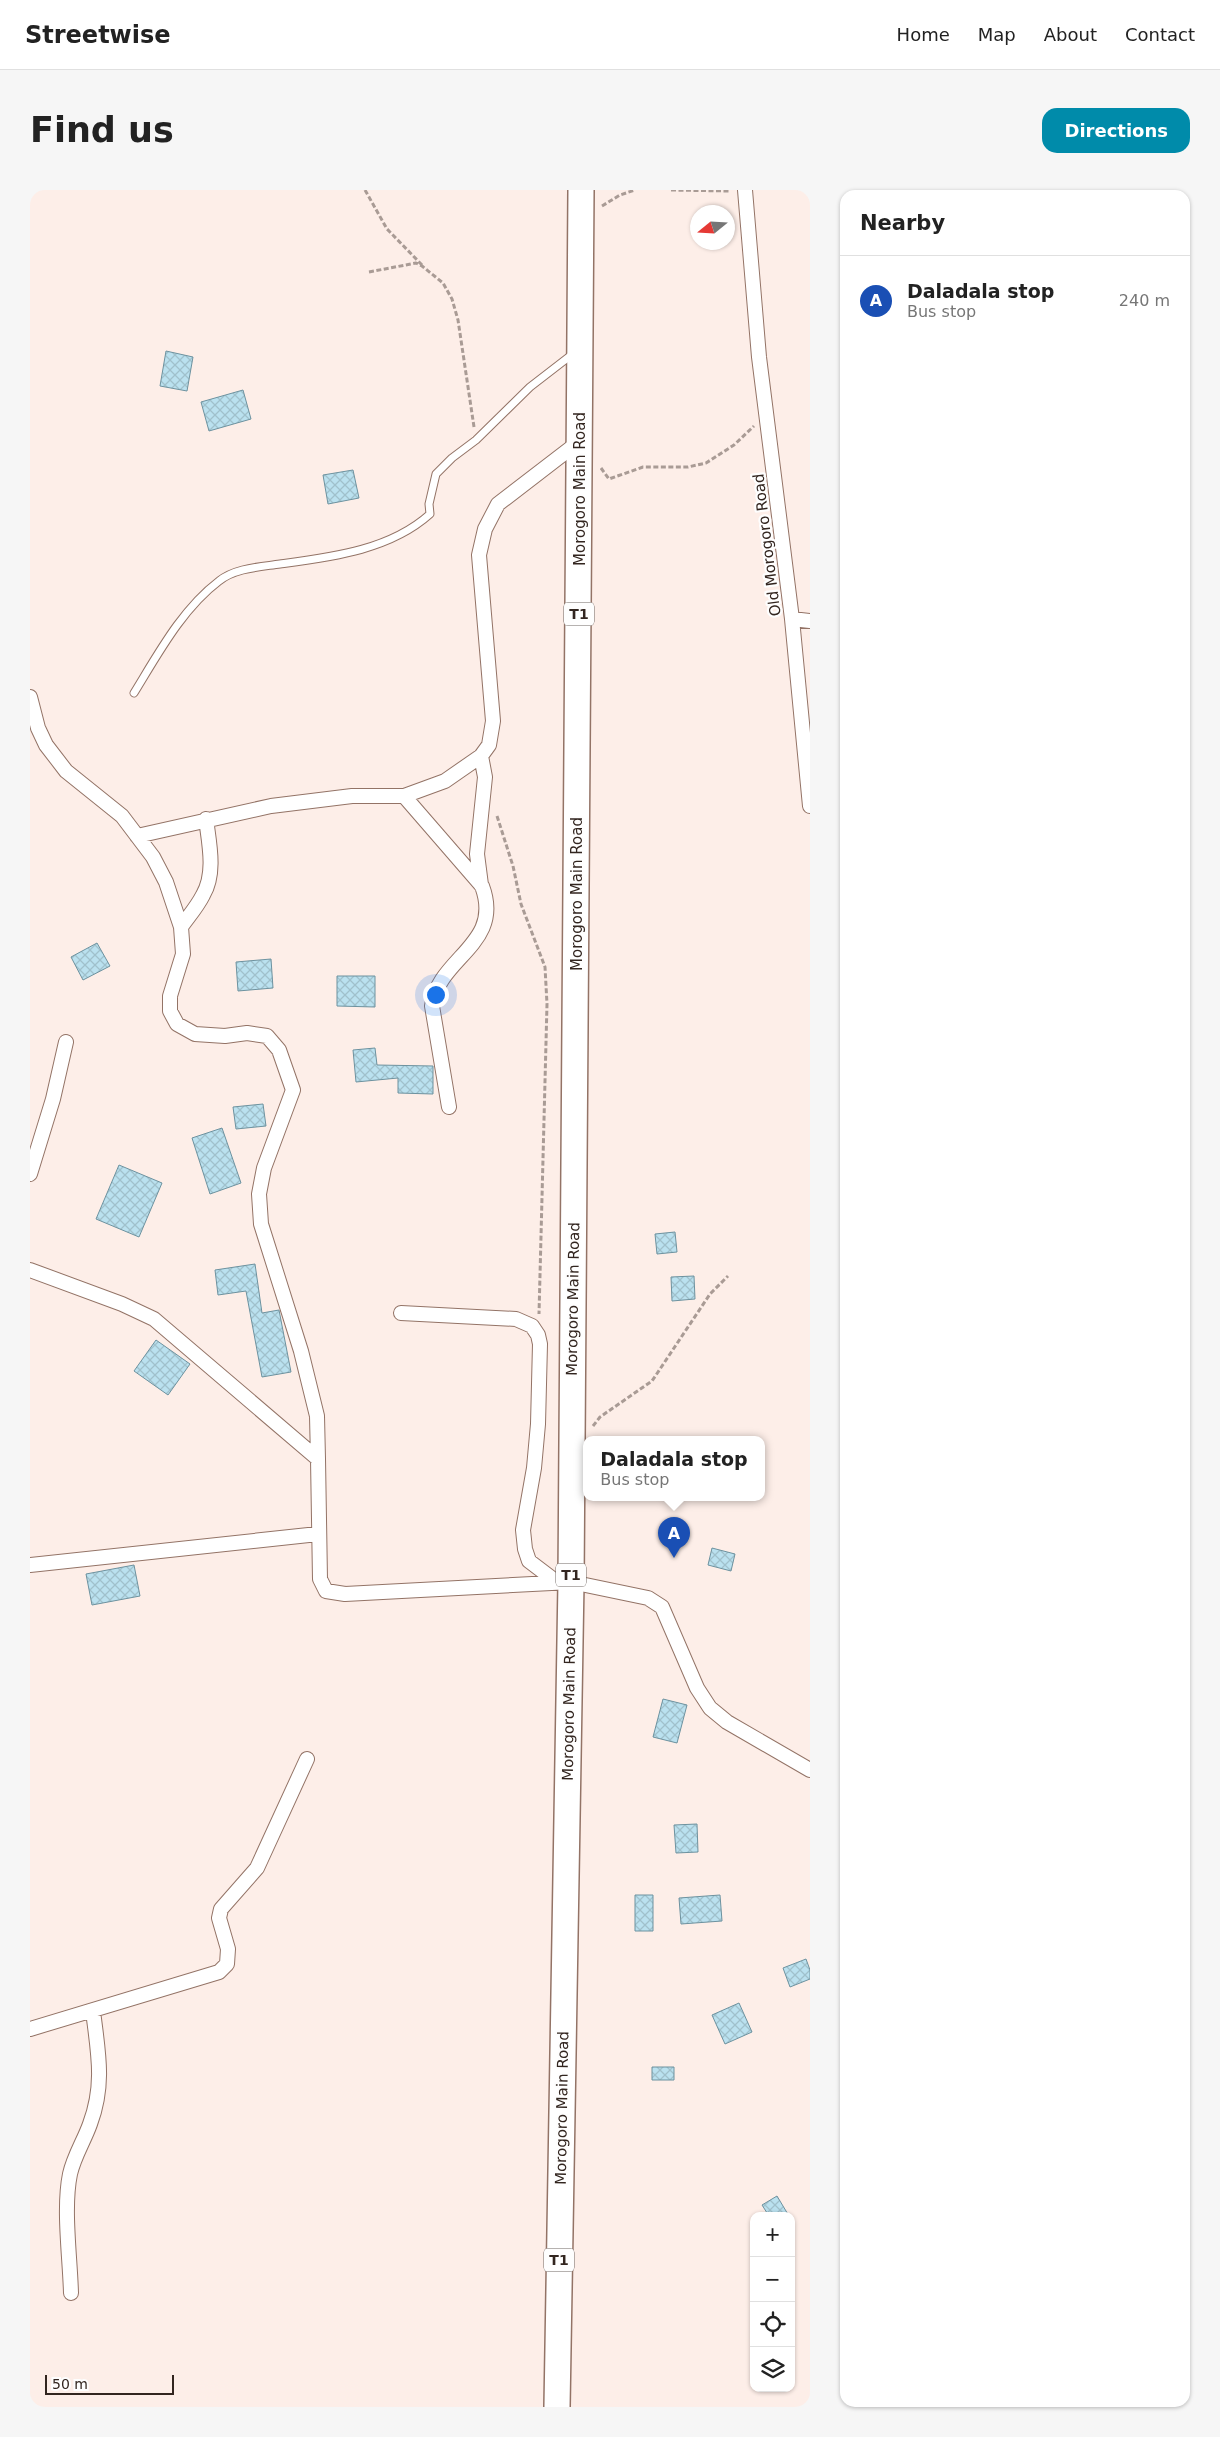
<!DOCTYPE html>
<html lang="en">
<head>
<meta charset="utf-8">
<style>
  :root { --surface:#fff; --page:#f6f6f6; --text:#222; --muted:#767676; --line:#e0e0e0; --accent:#008baa }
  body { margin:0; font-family:"DejaVu Sans",sans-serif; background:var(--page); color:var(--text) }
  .controls { position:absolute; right:15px; bottom:15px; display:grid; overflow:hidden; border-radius:10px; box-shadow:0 1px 4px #0004 }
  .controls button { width:45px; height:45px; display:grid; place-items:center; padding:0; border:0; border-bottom:1px solid var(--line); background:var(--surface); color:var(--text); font:25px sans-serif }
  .compass { position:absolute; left:660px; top:15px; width:45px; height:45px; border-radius:50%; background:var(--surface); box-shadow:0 1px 4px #0004; rotate:252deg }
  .scale { position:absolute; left:15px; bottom:12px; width:129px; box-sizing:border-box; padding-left:5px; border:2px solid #32251f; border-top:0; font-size:14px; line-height:18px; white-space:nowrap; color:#32251f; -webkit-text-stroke:4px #fefefe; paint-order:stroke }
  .you { position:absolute; left:405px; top:804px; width:18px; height:18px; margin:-12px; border:4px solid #fff; border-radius:50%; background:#1a73e8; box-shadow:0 0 0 8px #1a73e833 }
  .badge { display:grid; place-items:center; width:32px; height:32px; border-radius:50%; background:var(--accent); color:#fff; font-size:16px; font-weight:700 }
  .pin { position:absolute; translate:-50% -41px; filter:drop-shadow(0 1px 2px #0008) }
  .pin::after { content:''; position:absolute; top:26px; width:18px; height:15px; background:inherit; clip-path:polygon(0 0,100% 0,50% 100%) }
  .popup { position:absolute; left:553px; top:1246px; width:182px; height:65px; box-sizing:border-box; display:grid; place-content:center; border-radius:10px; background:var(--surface); filter:drop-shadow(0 1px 4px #0005); font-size:16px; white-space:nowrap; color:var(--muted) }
  .popup b { font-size:19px; color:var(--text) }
  .popup::after { content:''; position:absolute; left:50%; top:100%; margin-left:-10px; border:10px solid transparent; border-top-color:var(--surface) }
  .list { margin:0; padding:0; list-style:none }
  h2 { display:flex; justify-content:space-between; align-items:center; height:65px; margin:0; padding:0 20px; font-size:21px }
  h2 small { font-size:16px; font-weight:400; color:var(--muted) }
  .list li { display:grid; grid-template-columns:32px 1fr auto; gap:15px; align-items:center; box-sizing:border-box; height:90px; padding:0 20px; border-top:1px solid var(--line) }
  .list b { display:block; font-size:19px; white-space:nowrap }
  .list p { margin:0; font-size:16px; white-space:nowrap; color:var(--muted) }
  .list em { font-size:16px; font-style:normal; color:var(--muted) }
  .icon { flex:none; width:28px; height:28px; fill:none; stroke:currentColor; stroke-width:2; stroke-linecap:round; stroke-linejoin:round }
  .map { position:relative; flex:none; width:780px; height:2217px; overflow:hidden; border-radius:15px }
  header { display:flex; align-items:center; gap:30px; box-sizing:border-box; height:70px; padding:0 25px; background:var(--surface); border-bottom:1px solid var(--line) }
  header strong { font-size:24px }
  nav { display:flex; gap:28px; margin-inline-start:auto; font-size:18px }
  .intro { display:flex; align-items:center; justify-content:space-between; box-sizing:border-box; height:120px; padding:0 30px }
  h1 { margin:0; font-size:35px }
  .button { padding:12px 22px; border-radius:15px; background:var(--accent); color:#fff; font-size:18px; font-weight:700 }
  main { display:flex; gap:30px; padding:0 30px }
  aside { flex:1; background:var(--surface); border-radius:15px; box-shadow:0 1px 4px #0004 }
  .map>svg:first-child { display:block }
  .building { fill:url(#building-cross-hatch); stroke:#6d929f }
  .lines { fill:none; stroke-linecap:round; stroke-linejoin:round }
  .lane-casing { stroke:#937366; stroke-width:9 }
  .street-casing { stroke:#937366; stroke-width:16 }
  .highway-casing { stroke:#937366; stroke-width:28 }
  .path { stroke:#a99b95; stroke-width:3; stroke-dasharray:5 2.5; stroke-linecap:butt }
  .lane { stroke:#fff; stroke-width:7 }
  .street { stroke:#fff; stroke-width:14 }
  .highway { stroke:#fff; stroke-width:25 }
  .labels { text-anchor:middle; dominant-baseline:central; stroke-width:4.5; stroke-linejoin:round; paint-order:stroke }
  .shield { fill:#fefefe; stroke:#6f6662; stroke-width:1 }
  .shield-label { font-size:14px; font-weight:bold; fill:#32251f }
  .street-label { font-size:15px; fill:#32251f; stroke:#fefefe }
</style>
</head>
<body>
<header>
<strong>Streetwise</strong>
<nav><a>Home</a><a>Map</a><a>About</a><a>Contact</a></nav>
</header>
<div class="intro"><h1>Find us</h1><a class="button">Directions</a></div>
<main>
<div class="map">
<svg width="780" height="2217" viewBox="0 0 780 2217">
  <defs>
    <pattern id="building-cross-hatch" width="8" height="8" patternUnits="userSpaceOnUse" patternTransform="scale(1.25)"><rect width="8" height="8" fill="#bae1ef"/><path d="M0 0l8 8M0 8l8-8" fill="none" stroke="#a0c1cc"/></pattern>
  </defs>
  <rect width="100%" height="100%" fill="#fdeee8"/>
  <path class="building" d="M 136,161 L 163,167 L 157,201 L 130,196 Z
    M 213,200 L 221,229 L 179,241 L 171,212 Z
    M 323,280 L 329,308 L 298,314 L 293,285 Z
    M 67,753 L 80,776 L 53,790 L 41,767 Z
    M 241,769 L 243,798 L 208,801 L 206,772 Z
    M 307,786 L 345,786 L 345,817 L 307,816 Z
    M 345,858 L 347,875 L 403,876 L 403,904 L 368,903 L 368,888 L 326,892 L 323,860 Z
    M 233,914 L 236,936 L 206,939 L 203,917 Z
    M 192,938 L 211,993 L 180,1004 L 162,948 Z
    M 89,975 L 132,993 L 109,1047 L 66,1029 Z
    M 645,1042 L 647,1062 L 627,1064 L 625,1044 Z
    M 225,1074 L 232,1123 L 249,1120 L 261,1182 L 232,1187 L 216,1101 L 188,1105 L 185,1080 Z
    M 664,1086 L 665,1109 L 642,1111 L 641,1087 Z
    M 126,1150 L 160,1174 L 138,1205 L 104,1181 Z
    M 682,1358 L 705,1364 L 701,1381 L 678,1375 Z
    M 104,1375 L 110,1406 L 62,1415 L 56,1384 Z
    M 633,1509 L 657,1515 L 647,1553 L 623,1547 Z
    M 667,1634 L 668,1662 L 646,1663 L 644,1635 Z
    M 605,1705 L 623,1705 L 623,1741 L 605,1741 Z
    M 690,1705 L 692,1731 L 651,1734 L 649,1708 Z
    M 776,1769 L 780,1780 L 780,1789 L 760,1797 L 753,1778 Z
    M 709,1813 L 722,1842 L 695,1854 L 682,1825 Z
    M 622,1877 L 644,1877 L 644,1890 L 622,1890 Z
    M 747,2006 L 759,2026 L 739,2026 L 732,2015 Z"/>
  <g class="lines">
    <g class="lane-casing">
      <path id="lane" d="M 104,503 C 128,464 152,419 189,391 C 205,378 230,377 250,374 C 302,367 360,360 400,324 L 399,314 L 406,284 L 422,268 L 446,250 L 500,197 L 544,163"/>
    </g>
    <g class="street-casing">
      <path id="street" d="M 715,0 L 729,167 L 762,429 L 780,616
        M 762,429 L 780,431
        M 0,507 L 8,538 L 16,555 L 36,581 L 92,626 L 123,667 L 136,692 L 151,737 L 153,764 L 140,806 L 140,821 L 147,834 L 165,844 L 195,846 L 217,843 L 237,846 L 249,860 L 263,900 L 234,978 L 229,1004 L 231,1034 L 271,1161 L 287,1226 L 288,1269
        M 451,566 L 455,587 L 447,664 L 451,695
        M 374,606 L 452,696 C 474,755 408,767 402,816 L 419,917
        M 107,646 L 241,616 L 322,606 L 374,606 L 415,591 L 451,566 L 459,555 L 463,531 L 449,365 L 455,339 L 468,314 L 550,251
        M 151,737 C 158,727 167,717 173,705 C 186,683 179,653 176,629
        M 0,984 L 23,909 L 36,852
        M 0,1080 L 92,1114 L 124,1129 L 288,1269 L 290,1389 L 296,1401 L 315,1404 L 541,1392 L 618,1408 L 632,1417 L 667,1498 L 680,1518 L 697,1532 L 780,1580
        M 371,1123 L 486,1129 L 502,1136 L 508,1145 L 510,1154 L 508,1234 L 504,1278 L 493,1340 L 495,1359 L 499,1371 L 528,1393
        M 0,1375 L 288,1344
        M 0,1839 L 189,1782 L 197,1774 L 198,1759 L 189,1728 L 191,1719 L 227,1678 L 277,1569
        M 41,2103 C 40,2067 33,2018 40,1984 C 44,1966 54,1951 60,1934 C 75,1894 68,1862 63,1821"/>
    </g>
    <g class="highway-casing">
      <path id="highway" d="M 527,2217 L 541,1392 L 551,0"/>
    </g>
    <path class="path" d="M 335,0 L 357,39 L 392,75
      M 641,0 L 700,1
      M 572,16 L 590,5 L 605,0
      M 339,82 L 386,73 L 392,76 L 413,93 L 422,109 L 428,130 L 444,237
      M 571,278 L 579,289 L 613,277 L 658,277 L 676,273 L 704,255 L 724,236
      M 467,626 L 483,676 L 491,714 L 515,777 L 517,814 L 509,1124
      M 563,1236 L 570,1227 L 622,1191 L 680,1104 L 698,1086"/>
    <use href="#lane" class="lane"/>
    <use href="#street" class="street"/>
    <use href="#highway" class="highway"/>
  </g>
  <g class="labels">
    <g class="shield">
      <rect x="534" y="412.5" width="30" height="23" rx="4"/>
      <rect x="526" y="1373.5" width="30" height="23" rx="4"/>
      <rect x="514" y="2058.5" width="30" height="23" rx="4"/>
    </g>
    <g class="shield-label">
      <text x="549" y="424">T1</text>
      <text x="541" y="1385">T1</text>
      <text x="529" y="2070">T1</text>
    </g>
    <g class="street-label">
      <text transform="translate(550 299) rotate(-90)">Morogoro Main Road</text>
      <text transform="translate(737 355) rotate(-97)">Old Morogoro Road</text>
      <text transform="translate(547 704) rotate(-90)">Morogoro Main Road</text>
      <text transform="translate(543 1109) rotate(-89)">Morogoro Main Road</text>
      <text transform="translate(539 1514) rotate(-89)">Morogoro Main Road</text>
      <text transform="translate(532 1918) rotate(-89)">Morogoro Main Road</text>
    </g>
  </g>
</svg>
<div class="controls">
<button>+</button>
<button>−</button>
<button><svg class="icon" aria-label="locate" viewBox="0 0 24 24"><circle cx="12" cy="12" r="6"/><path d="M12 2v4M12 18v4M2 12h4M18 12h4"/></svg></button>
<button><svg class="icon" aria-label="layers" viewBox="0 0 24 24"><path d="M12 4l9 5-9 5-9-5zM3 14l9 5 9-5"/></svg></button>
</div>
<svg class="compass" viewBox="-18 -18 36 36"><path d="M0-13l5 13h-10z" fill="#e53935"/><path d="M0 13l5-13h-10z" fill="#767676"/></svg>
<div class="scale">50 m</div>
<div class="you"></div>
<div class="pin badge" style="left:644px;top:1368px;background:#1a4fb4">A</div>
<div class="popup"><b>Daladala stop</b>Bus stop</div>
</div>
<aside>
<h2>Nearby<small></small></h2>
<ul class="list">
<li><span class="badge" style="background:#1a4fb4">A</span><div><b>Daladala stop</b><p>Bus stop</p></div><em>240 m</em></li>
</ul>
</aside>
</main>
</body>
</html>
